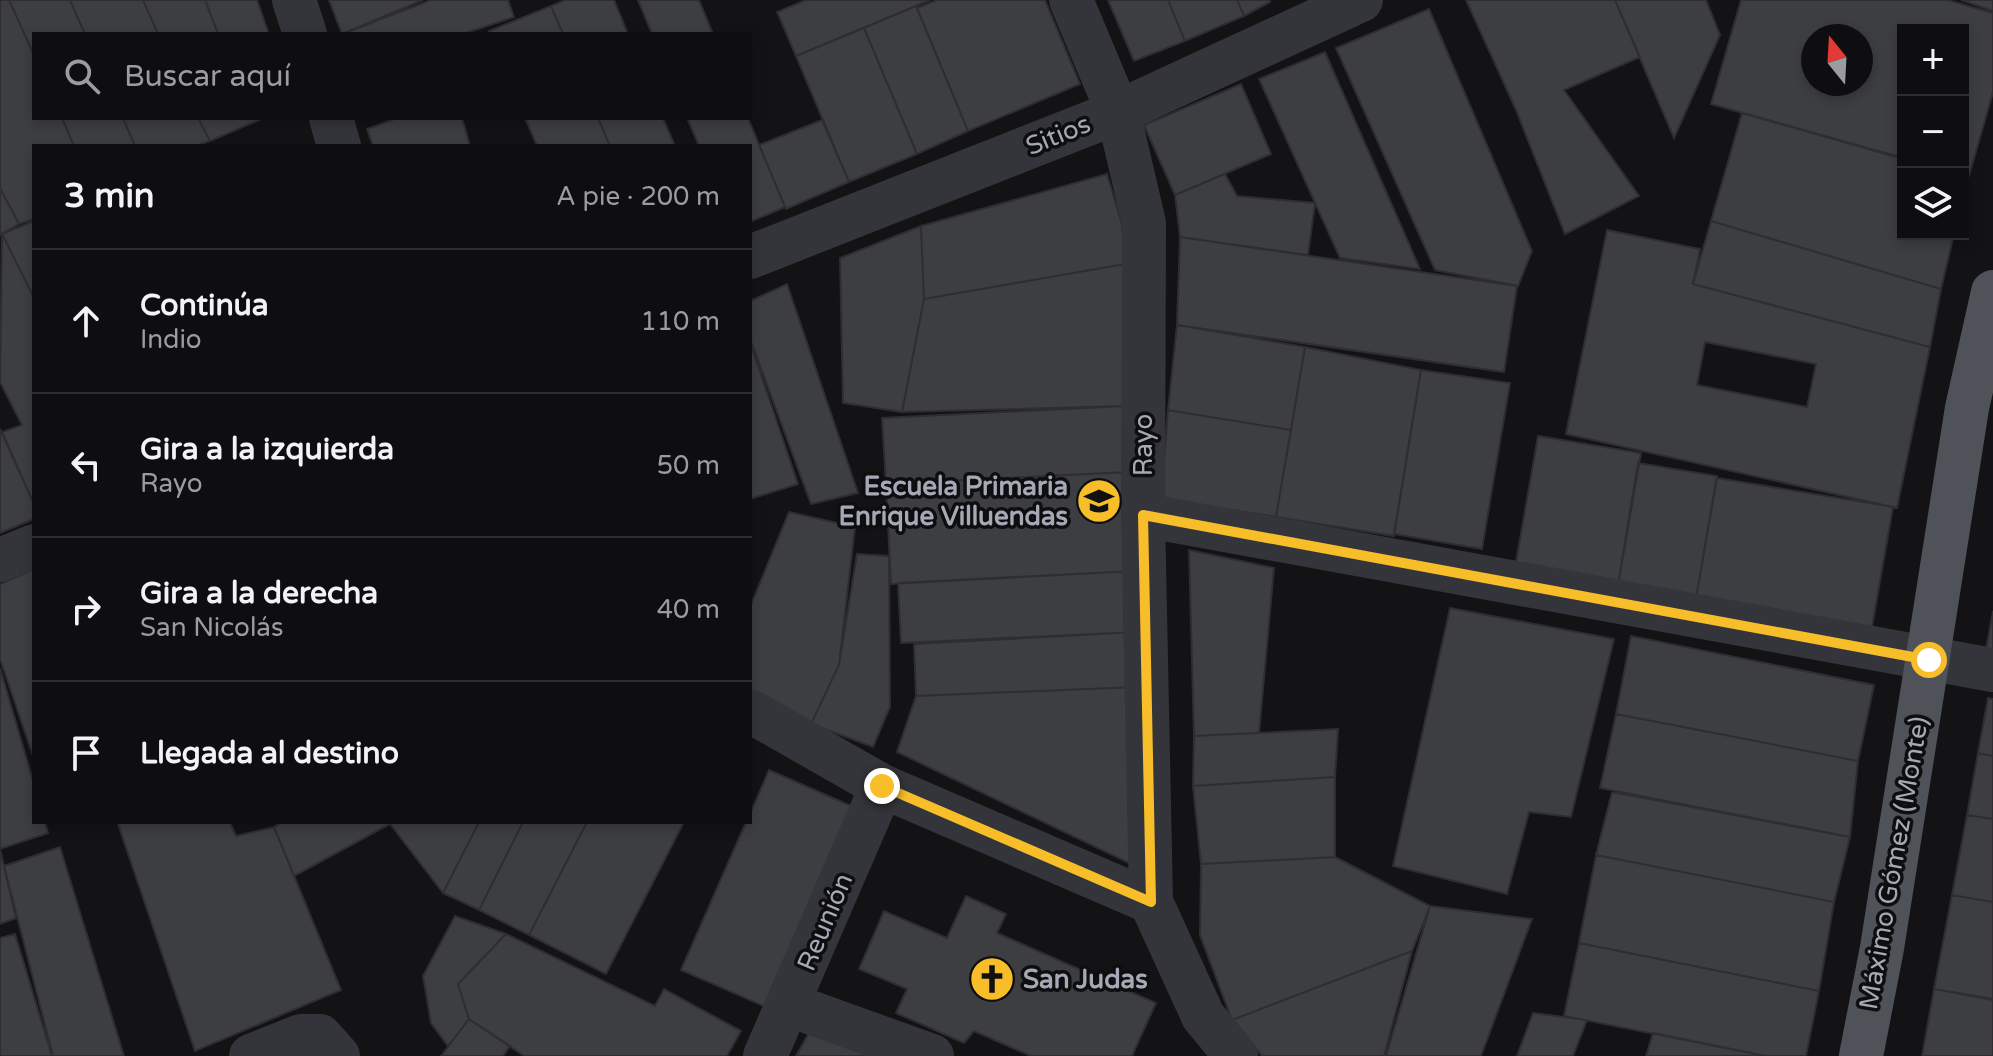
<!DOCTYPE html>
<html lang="es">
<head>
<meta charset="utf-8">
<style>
  :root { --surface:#0e0e10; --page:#1c1c1e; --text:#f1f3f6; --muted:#9b9c9f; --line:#2e2e30 }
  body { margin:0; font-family:"Varela Round",sans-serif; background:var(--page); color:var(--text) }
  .controls { position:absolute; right:24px; top:24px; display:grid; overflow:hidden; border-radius:0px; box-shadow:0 4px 12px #0003 }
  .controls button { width:72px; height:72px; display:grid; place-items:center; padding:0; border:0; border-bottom:2px solid var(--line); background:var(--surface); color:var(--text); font:40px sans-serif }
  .compass { position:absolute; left:1801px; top:24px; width:72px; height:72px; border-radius:50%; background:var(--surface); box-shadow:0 4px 12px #0003; rotate:342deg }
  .stop { position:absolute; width:24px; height:24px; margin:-18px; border:6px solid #f7be2a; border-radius:50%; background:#fff }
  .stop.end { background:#f7be2a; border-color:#fff; box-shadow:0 2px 8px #0008 }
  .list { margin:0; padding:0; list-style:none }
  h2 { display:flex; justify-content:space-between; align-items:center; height:104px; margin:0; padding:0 32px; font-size:34px }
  h2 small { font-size:26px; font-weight:400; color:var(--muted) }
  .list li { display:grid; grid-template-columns:52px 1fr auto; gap:24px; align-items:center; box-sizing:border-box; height:144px; padding:0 32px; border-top:2px solid var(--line) }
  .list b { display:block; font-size:30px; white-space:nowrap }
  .list p { margin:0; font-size:26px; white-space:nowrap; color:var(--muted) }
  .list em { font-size:26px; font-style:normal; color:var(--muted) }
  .icon { flex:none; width:44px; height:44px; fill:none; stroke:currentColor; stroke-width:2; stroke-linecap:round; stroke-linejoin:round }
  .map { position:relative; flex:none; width:1993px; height:1056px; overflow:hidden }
  .search { position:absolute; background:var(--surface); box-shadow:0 4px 12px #0003; left:32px; top:32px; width:720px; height:88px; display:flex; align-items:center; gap:20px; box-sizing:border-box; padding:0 28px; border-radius:0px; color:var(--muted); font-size:30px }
  .panel { position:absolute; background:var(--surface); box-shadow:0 4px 12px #0003; left:32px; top:144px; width:720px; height:680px; border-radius:0px }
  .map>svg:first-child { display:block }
  .building { fill:#3d3e42; stroke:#2e2d31; stroke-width:2; fill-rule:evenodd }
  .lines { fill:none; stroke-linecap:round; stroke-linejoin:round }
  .minor { stroke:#34353a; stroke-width:44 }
  .major { stroke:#505259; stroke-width:44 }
  .route { stroke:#f7be2a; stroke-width:10 }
  .labels { text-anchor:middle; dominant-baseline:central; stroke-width:7; stroke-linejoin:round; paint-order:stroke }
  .street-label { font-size:26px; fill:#a5a9b6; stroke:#0e0e10 }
  .poi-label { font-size:26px; font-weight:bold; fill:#a5a9b6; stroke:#0e0e10; text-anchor:end }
</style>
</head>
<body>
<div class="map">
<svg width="1993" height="1056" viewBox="0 0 1993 1056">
  <rect width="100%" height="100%" fill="#131315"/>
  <path class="building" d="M 0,0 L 9,0 L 34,55 L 34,118 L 62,118 L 74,146 L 34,146 L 34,219 L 19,224 L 0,188 Z
    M 9,0 L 70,0 L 85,34 L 34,34 L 34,55 Z
    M 70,0 L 143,0 L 158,34 L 85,34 Z
    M 143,0 L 205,0 L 218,34 L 158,34 Z
    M 205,0 L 257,0 L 269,34 L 218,34 Z
    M 329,0 L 423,0 L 342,34 Z
    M 431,0 L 508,0 L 514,17 L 463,34 L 342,34 Z
    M 565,0 L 614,0 L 628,34 L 563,34 L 551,6 Z
    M 638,0 L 699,0 L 713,34 L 652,34 Z
    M 806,0 L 930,0 L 796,56 L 777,12 Z
    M 937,0 L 1045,0 L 1080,84 L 968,131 L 917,8 Z
    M 1108,0 L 1168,0 L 1185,41 L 1134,61 Z
    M 1168,0 L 1237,0 L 1244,16 L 1185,41 Z
    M 1237,0 L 1269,0 L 1270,2 L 1244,16 Z
    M 1466,0 L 1615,0 L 1640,57 L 1564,90 L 1639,196 L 1565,234 L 1516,110 Z
    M 1615,0 L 1706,0 L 1720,35 L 1674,138 Z
    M 1741,0 L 1948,0 L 1993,13 L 1993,92 L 1969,176 L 1963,174 L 1963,30 L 1903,30 L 1903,158 L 1711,104 ZM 1813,36 L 1861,36 L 1861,84 L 1813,84 Z
    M 1961,0 L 1993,0 L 1993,11 Z
    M 551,6 L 563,34 L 490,34 L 489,31 Z
    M 916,6 L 968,131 L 917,154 L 864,28 Z
    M 1429,9 L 1532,251 L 1518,286 L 1435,270 L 1336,48 Z
    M 864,28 L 917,154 L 849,182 L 796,56 Z
    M 1325,52 L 1420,269 L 1340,258 L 1259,79 Z
    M 1241,84 L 1271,154 L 1175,195 L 1144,125 Z
    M 1742,113 L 1903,159 L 1903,234 L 1954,234 L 1941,289 L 1711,221 Z
    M 62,118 L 123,118 L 135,146 L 74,146 Z
    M 123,118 L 198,118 L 210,141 L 196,146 L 135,146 Z
    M 198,118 L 264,118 L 210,141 Z
    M 397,118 L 462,118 L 470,146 L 373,146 L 367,129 Z
    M 525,118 L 598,118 L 610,146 L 537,146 Z
    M 598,118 L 663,118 L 675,146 L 610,146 Z
    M 687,118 L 748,118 L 785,207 L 750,222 L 750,146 L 699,146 Z
    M 822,120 L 849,182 L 786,209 L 759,145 Z
    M 1107,174 L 1122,224 L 1125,264 L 924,299 L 921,226 Z
    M 1225,174 L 1237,196 L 1315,203 L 1308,255 L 1180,237 L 1175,195 Z
    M 0,188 L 19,224 L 0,235 Z
    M 34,221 L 34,298 L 2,234 Z
    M 1711,221 L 1941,289 L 1930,347 L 1693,284 Z
    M 921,226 L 924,299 L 902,412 L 843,403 L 840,258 Z
    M 1607,230 L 1700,249 L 1693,284 L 1930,347 L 1897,508 L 1566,434 ZM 1705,342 L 1816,364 L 1807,407 L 1697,385 Z
    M 2,234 L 34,298 L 34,504 L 2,432 L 22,425 L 0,382 Z
    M 1180,237 L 1517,286 L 1504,372 L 1177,325 Z
    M 1125,264 L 1125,406 L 902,412 L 924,299 Z
    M 787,284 L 858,493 L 811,504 L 750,339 L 750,301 Z
    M 1177,325 L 1305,347 L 1291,430 L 1168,410 Z
    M 750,342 L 798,484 L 750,499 Z
    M 1305,347 L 1421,370 L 1394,536 L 1276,517 Z
    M 1421,370 L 1510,383 L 1482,549 L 1394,534 Z
    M 1125,406 L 1129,472 L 886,484 L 882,418 Z
    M 1168,410 L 1291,430 L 1276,517 L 1161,499 Z
    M 0,429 L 34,504 L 34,519 L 0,533 Z
    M 1538,436 L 1641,453 L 1618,585 L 1515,568 Z
    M 1638,463 L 1717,476 L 1696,598 L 1618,585 Z
    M 1129,472 L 1133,571 L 891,584 L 886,484 Z
    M 1717,478 L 1893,507 L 1872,627 L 1696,598 Z
    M 789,512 L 855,527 L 839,665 L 811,724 L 750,689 L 750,607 Z
    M 1189,550 L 1274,568 L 1259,733 L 1194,736 Z
    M 857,554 L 889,556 L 890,707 L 873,747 L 811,724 L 839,665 Z
    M 34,569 L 34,759 L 0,659 L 0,584 Z
    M 1133,571 L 1137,632 L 901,643 L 898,583 Z
    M 1450,608 L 1614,639 L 1571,817 L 1529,812 L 1507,894 L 1393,866 Z
    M 1993,611 L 1993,651 L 1986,650 Z
    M 1137,632 L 1136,687 L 916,696 L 914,644 Z
    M 1631,636 L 1874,685 L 1858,761 L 1616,714 Z
    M 0,668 L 34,784 L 34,822 L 45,822 L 48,833 L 0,849 Z
    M 1136,687 L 1133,865 L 897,752 L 916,696 Z
    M 1988,698 L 1993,699 L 1993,756 L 1978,753 Z
    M 1616,714 L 1858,761 L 1850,837 L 1600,788 Z
    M 1338,729 L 1335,777 L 1193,786 L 1194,736 Z
    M 1978,753 L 1993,756 L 1993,819 L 1967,815 Z
    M 769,770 L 856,808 L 768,1008 L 681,970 L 746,822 L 750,822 L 750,814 Z
    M 1335,777 L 1335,857 L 1201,864 L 1193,786 Z
    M 1612,792 L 1850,837 L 1834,902 L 1596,855 Z
    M 1967,815 L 1993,819 L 1993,902 L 1952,895 Z
    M 124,822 L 230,822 L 236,836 L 274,827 L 341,990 L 195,1051 L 118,824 Z
    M 282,822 L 389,822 L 390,824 L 294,876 L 274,827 Z
    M 391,822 L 479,822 L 443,893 L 390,824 Z
    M 479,822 L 523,822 L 479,910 L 443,893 Z
    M 523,822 L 587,822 L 529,935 L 479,910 Z
    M 587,822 L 684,822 L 606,974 L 529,935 Z
    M 60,847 L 124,1056 L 53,1056 L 4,866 Z
    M 0,849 L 16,918 L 0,924 Z
    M 1596,855 L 1834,902 L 1819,991 L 1579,943 Z
    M 1335,857 L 1430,906 L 1412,951 L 1232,1020 L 1200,935 L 1201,864 Z
    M 1952,895 L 1993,902 L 1993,999 L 1934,989 Z
    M 966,896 L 1006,914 L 997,933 L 1156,1003 L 1132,1056 L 1031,1056 L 974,1031 L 964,1043 L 896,1013 L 907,989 L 859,969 L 884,911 L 947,938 Z
    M 1430,906 L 1532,919 L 1481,1056 L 1386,1056 Z
    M 455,916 L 506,934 L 458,984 L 469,1019 L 448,1046 L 431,1023 L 423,976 Z
    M 15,934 L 52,1056 L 0,1056 L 0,938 Z
    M 506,934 L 655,1006 L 664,989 L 741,1031 L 727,1056 L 524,1056 L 469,1019 L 458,984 Z
    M 1579,943 L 1819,991 L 1806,1056 L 1766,1056 L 1564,1016 Z
    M 1412,951 L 1384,1056 L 1262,1056 L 1232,1020 Z
    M 1934,989 L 1993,1000 L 1993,1056 L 1922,1056 Z
    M 1533,1013 L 1587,1020 L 1573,1056 L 1517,1056 Z
    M 469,1019 L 510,1046 L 503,1056 L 441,1056 Z
    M 811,1029 L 888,1056 L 796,1056 Z
    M 1653,1033 L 1766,1056 L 1646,1056 Z"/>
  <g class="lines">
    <path class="minor" d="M 294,0 L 305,34
      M 1071,0 L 1118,112 L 1144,223 L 1143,515 L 1151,902
      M 331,118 L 339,146
      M 750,257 L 1118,112 L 1361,0
      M 1143,515 L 1993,670
      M 0,560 L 34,546
      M 750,711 L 882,786 L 1151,902 L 1203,1016 L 1236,1056
      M 790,1005 L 932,1056
      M 251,1056 L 301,1036 L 320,1036 L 338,1056
      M 765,1056 L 882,786"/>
    <path class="major" d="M 1861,1056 L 1882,948 L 1967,408 L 1993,292"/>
  </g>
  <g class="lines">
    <path class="route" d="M 882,786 L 1151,902 L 1143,515 L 1929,660"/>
  </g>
  <defs>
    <g id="school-disc" transform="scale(2.3)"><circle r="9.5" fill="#f7be2a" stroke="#0e0e10"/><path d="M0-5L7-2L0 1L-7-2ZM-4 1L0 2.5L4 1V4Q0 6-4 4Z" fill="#111"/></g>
    <g id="church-disc" transform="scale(2.3)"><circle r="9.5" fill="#f7be2a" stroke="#0e0e10"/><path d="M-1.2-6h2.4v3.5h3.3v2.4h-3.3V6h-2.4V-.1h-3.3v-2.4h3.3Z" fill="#111"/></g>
  </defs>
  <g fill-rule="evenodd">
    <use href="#school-disc" x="1099" y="501"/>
    <use href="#church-disc" x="992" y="979"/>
  </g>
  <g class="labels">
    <g class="street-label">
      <text transform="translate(1058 135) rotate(-22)">Sitios</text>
      <text transform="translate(1143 445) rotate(-90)">Rayo</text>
      <text transform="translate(1894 863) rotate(-80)">Máximo Gómez (Monte)</text>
      <text transform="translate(825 922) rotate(-67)">Reunión</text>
    </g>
    <g class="poi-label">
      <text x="1068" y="486">Escuela Primaria<tspan x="1068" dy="30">Enrique Villuendas</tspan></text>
      <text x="1023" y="979" text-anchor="start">San Judas</text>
    </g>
  </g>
</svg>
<div class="controls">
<button>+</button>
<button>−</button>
<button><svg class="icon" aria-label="layers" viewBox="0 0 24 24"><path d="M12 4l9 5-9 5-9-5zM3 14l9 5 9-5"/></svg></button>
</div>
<svg class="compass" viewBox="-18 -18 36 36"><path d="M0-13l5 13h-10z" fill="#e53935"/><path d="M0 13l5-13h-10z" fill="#9b9c9f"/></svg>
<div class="stop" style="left:1929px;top:660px"></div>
<div class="stop end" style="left:882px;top:786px"></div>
<div class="search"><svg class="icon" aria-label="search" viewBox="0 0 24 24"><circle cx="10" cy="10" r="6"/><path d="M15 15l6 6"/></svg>Buscar aquí</div>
<section class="panel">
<h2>3 min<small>A pie · 200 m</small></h2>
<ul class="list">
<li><svg class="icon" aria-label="ahead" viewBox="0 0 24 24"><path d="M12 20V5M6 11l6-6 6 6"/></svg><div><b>Continúa</b><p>Indio</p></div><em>110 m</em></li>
<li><svg class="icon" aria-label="left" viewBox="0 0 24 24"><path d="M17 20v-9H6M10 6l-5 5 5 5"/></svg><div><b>Gira a la izquierda</b><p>Rayo</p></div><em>50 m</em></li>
<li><svg class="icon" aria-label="right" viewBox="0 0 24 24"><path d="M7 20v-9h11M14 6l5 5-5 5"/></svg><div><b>Gira a la derecha</b><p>San Nicolás</p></div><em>40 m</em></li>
<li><svg class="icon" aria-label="arrive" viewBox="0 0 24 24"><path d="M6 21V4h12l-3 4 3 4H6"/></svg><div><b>Llegada al destino</b></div></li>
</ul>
</section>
</div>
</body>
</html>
